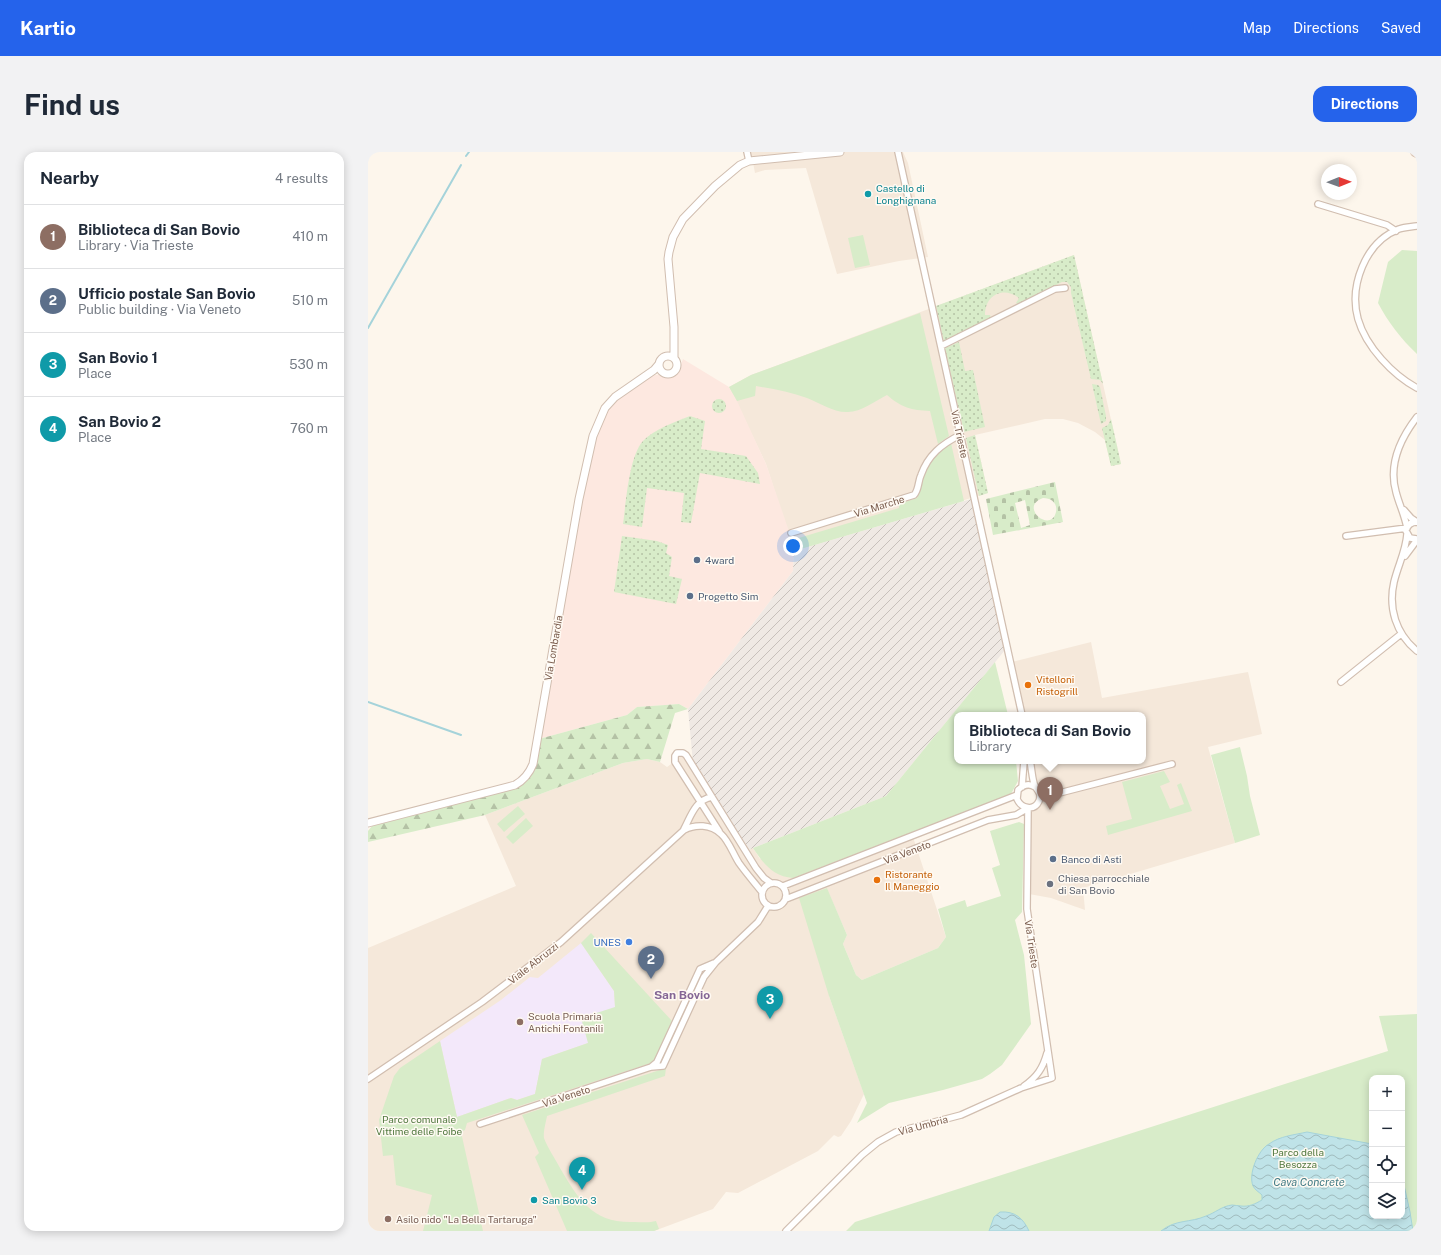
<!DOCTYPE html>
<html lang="en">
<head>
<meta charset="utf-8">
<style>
  :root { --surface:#fff; --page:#f2f2f3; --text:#1f2937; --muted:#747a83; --line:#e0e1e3; --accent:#2563eb }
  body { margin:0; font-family:"Public Sans",sans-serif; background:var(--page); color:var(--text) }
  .controls { position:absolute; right:12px; bottom:12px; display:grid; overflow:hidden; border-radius:8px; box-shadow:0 2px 10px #0003 }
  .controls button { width:36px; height:36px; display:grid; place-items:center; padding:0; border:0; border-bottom:1px solid var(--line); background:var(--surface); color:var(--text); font:20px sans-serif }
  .compass { position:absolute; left:953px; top:12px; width:36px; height:36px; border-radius:50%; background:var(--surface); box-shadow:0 2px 10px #0003; rotate:89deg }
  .you { position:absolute; left:425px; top:394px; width:14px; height:14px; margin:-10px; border:3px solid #fff; border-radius:50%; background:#1a73e8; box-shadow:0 0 0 6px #1a73e833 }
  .badge { display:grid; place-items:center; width:26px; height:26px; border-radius:50%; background:var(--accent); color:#fff; font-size:13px; font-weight:700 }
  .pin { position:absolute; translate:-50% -33px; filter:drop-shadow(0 1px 2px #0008) }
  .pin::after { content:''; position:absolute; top:21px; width:14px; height:12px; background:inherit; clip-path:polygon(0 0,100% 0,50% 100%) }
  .popup { position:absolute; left:586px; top:560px; width:192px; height:52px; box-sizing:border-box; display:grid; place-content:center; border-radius:8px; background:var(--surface); filter:drop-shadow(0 1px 3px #0005); font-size:13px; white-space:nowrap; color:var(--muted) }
  .popup b { font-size:15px; color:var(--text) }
  .popup::after { content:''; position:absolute; left:50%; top:100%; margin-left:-8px; border:8px solid transparent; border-top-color:var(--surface) }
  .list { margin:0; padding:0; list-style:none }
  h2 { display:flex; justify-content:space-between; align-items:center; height:52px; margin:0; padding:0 16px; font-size:17px }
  h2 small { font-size:13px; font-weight:400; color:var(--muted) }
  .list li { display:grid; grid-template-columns:26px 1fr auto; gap:12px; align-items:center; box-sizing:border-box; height:64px; padding:0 16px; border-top:1px solid var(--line) }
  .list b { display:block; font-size:15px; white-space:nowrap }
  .list p { margin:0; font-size:13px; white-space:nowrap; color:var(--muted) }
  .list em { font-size:13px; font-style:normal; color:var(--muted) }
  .icon { flex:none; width:22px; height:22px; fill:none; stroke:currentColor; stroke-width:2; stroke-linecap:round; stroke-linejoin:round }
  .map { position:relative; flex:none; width:1049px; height:1079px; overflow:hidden; border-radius:12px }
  header { display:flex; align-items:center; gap:24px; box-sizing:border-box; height:56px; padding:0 20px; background:var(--accent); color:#fff }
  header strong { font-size:19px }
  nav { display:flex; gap:22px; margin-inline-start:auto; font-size:14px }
  .intro { display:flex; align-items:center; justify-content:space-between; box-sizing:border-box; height:96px; padding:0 24px }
  h1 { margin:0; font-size:28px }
  .button { padding:10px 18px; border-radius:12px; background:var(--accent); color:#fff; font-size:14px; font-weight:700 }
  main { display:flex; gap:24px; padding:0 24px }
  aside { flex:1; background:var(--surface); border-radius:12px; box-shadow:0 2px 10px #0003 }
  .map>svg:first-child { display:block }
  .residential { fill:#f5e8da }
  .commercial { fill:#fde8e0 }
  .industrial { fill:url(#industrial-furrows) }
  .education { fill:#f3e8fa }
  .grass { fill:url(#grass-dots) }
  .forest { fill:url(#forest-firs) }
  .cemetery { fill:url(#cemetery-stones); fill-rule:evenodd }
  .green { fill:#d8ecc9; fill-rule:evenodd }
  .water { fill:url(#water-waves); stroke:#a5d3da }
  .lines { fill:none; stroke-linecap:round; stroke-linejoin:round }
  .stream { stroke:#a5d3da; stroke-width:2 }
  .minor-casing { stroke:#d1beb0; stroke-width:8 }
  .tertiary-casing { stroke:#d1beb0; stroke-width:9 }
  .secondary-casing { stroke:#d6c0b0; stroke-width:10 }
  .minor { stroke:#fff; stroke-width:5.5 }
  .tertiary { stroke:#fff; stroke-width:7 }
  .secondary { stroke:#fff; stroke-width:8 }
  .culture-dot { fill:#0f9aa8; stroke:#fffaf3; stroke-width:1.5 }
  .service-dot { fill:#5c6f8a; stroke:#fffaf3; stroke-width:1.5 }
  .food-dot { fill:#e8710a; stroke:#fffaf3; stroke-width:1.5 }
  .worship-dot { fill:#6b7280; stroke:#fffaf3; stroke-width:1.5 }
  .shop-dot { fill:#3f7fe0; stroke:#fffaf3; stroke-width:1.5 }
  .education-dot { fill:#8d6e63; stroke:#fffaf3; stroke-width:1.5 }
  .labels { text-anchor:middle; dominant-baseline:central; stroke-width:3; stroke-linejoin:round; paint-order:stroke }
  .culture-label { font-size:10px; fill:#0d838f; stroke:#fffaf3; text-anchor:start }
  .street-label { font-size:10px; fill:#7a5c4d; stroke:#fffaf3 }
  .service-label { font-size:10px; fill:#4e5e75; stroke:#fffaf3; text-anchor:start }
  .food-label { font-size:10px; fill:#c56008; stroke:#fffaf3; text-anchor:start }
  .worship-label { font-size:10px; fill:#5b616d; stroke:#fffaf3; text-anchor:start }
  .shop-label { font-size:10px; fill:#366cbe; stroke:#fffaf3; text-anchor:end }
  .education-label { font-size:10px; fill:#785e54; stroke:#fffaf3; text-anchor:start }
  .park-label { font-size:10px; fill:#537a41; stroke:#fffaf3 }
  .water-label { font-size:11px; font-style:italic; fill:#437c86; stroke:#fffaf3 }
  .quarter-label { font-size:12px; font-weight:bold; fill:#846695; stroke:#fffaf3 }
</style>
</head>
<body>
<header>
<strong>Kartio</strong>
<nav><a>Map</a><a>Directions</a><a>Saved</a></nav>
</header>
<div class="intro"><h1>Find us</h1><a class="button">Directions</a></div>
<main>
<aside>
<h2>Nearby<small>4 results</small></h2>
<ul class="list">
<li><span class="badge" style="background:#8d6e63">1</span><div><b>Biblioteca di San Bovio</b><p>Library · Via Trieste</p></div><em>410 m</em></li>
<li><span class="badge" style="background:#5c6f8a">2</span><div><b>Ufficio postale San Bovio</b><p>Public building · Via Veneto</p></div><em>510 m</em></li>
<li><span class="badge" style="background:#0f9aa8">3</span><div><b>San Bovio 1</b><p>Place</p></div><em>530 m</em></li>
<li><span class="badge" style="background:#0f9aa8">4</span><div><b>San Bovio 2</b><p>Place</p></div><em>760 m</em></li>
</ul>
</aside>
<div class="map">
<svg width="1049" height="1079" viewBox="0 0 1049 1079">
  <defs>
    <pattern id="industrial-furrows" width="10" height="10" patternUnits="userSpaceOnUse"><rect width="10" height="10" fill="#efe9e4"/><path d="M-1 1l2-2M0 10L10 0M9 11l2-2" fill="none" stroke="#c7c0bb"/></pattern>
    <pattern id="grass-dots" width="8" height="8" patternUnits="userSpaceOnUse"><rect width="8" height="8" fill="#d8ecc9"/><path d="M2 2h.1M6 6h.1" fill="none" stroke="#b4c2a5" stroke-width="1.8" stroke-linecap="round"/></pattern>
    <pattern id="forest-firs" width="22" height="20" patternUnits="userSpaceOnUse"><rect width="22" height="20" fill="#d8ecc9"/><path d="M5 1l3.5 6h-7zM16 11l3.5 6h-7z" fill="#b4c2a5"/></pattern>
    <pattern id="cemetery-stones" width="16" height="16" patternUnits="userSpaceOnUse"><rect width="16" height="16" fill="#d8ecc9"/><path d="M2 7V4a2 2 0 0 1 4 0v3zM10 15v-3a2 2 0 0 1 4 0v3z" fill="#b4c2a5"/></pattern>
    <pattern id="water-waves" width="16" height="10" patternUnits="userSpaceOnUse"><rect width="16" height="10" fill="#bfe3e8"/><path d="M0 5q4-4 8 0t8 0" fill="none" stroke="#a0bbbe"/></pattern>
  </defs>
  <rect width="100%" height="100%" fill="#fdf6ec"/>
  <path class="residential" d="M 383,0 L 535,0 L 540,11 L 560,105 L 531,109 L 469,122 L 438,16 L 397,18 L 387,21 Z
    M 706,103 L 753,312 L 743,314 L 737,288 L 727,280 L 710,271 L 695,267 L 677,267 L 607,283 L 620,341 L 426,399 L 398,312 L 361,235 L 383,223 Z
    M 723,490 L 734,546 L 880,520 L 894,582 L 840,595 L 867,691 L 715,736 L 717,758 L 683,746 L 661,742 L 662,658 L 670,654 L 669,634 L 664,609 L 775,609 L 775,563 L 655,563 L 644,510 Z
    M 315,601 L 380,698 L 385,696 L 392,707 L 543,679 L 578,785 L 570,796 L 494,828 L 488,823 L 475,792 L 479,783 L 459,737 L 461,844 L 496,942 L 483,969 L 473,984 L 470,985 L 466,983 L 450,999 L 370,1041 L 358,1040 L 345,1057 L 286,1079 L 0,1079 L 0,796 L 148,734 L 117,663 L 255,611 L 279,607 L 292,610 L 299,615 L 306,610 L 306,606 Z"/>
  <path class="commercial" d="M 315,207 L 361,235 L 369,249 L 398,312 L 424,388 L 426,399 L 425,419 L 320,557 L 311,552 L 269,555 L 259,563 L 171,587 L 213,347 L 227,283 L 239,258 L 247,247 L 282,224 L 294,222 L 304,223 L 310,219 Z"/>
  <path class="industrial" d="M 603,347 L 637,498 L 518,644 L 380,698 L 325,611 L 320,557 L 425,419 L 426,399 Z"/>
  <path class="education" d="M 213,791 L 246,839 L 247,855 L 220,891 L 174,907 L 167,942 L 149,948 L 143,946 L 89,965 L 72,889 L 133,848 L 162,825 L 170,826 Z"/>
  <path class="grass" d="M 706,103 L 735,232 L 732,228 L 723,227 L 703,141 L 703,135 L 699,130 L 694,130 L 650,152 L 648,151 L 651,146 C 635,134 617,143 617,163 L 622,163 L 623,166 L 576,189 L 568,154 Z
    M 591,190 L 597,219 L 605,218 L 617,275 L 596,280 L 577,196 Z
    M 724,232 L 730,233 L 732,235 L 738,264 L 738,269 L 733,272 Z
    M344 254a7 7 0 1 1 14 0a7 7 0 1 1-14 0Z
    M 322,264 L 337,269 L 333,297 L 378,304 L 390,321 L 392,332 L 332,321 L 323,371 L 313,370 L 316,341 L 279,336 L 274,375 L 255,372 C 258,351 261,304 275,289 C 286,277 307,270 322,264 Z
    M 743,267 L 753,312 L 743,314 L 734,276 L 740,273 Z
    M 607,283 L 620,341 L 611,344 L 598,286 Z
    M 254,384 L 289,389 L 300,393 L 298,401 L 304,405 L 301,424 L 314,427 L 308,452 L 246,440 Z"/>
  <path class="forest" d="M 311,552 L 320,557 L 307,561 L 292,610 L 279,607 L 255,611 L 117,663 L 0,690 L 0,679 L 4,674 L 143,638 C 169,629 167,611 171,587 L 259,563 L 269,555 Z"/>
  <path class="cemetery" d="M 687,330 L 695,370 L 625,383 L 618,347 ZM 675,346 C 683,346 690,351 688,360 C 683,382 650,355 675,346 ZM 657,348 L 662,373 L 653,376 L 647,351 Z"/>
  <path class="green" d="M 495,83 L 502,113 L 487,116 L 480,86 Z
    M 1034,98 L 1049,99 L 1049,202 C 1033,187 1020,170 1010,151 L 1020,110 Z
    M 552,161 L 581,284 L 570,292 L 562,259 C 543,258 534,256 519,243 C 507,249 493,260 480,260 C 466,261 452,251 439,246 C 423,240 405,237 388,234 L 387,244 L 369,249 L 361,235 L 383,223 Z
    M 583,291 L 596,349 L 426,399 L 424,388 L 531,356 L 531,352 L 549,346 C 553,340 552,334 554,328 C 559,312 569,301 583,291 Z
    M 627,510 L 640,563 L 589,563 L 589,609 L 648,609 L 650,629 L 643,642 L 425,726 C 405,725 395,711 385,696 L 518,644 Z
    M 872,595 L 879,624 L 882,644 L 892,683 L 867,691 L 843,603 Z
    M 796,619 L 802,630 L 792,634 L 802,657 L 816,652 L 809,633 L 813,631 L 824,659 L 740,683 L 738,674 L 764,667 L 754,630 Z
    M 150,654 L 157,662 L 136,680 L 129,672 Z
    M 158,666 L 165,674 L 145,692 L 138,685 Z
    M 651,670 L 656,672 L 654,760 L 647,768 L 656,803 L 663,872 L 634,913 L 622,922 L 614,927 L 575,938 L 521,951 L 489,971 L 499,951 L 461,844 L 431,746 L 459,736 L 479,783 L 475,792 L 488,823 L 494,828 L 570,796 L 578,785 L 570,757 L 597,748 L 599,755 L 633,744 L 624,716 L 632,713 L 622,679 Z
    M 223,781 L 304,869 L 286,910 L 99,971 L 97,978 L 93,980 L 115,1079 L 55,1079 L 64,1043 L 28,1033 L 25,1003 L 15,1004 L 11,968 L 26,924 L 32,916 L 72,889 L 89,965 L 143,946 L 149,948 L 167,942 L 174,907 L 220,891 L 213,866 L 247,855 L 246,839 L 213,791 Z
    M 1049,862 L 1049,1079 L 478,1079 L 487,1070 L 1020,899 L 1011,864 ZM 1004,926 L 1034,926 L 1034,1064 L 1004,1064 Z
    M 298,916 L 297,924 L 179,964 C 178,970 175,980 176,986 C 179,995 188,1008 192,1016 C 211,1048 225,1072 267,1070 C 274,1070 281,1071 288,1069 L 291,1077 L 286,1079 L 199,1079 L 167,1005 L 171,1001 L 154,963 Z"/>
  <path class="water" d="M 939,980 L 1004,992 L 1004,1064 L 1034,1064 L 1034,1024 L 1042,1060 L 1045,1079 L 793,1079 C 808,1067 822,1071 838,1064 C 847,1061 854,1054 864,1053 C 867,1053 870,1054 873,1054 C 881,1055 887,1052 894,1048 L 894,1043 C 891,1040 887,1038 885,1034 C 880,1022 890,998 901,992 C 912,984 926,983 939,980 Z
    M 632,1060 C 647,1059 655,1066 661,1079 L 621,1079 L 626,1065 Z"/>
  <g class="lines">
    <path class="stream" d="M 98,4 L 101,0
      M 0,176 L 93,13
      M 0,550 L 93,583"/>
    <g class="minor-casing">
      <path id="minor" d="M 379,0 L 381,9
        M 530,0 L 654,563
        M 950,52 L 1019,73 L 1028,79
        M 1049,74 C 1043,75 1037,75 1031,77 C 997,90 981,134 990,167 C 998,195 1025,223 1049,236
        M 573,194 L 687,137 L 697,136
        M 1036,358 L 1043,366 L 1049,370
        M 1049,370 C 1043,370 1039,373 1038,379 L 1042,386 L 1049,387
        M 423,381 L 546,343 C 551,338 550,329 553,323 C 560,303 574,292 592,283
        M 1039,382 C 1038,399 1030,413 1026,430 C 1020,456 1028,482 1049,499
        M 978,384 L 1039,376 C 1037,364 1031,352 1028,340 C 1020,312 1032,287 1049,265
        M 1037,404 L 1049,388
        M 973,530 L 1033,482
        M 662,609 C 664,617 664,628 667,634 C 669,638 671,639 672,643 C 672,645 672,647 671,649 C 666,660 653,656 649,647 L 650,638 C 655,633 661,631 667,635
        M 654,635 L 656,609
        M 672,646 L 804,612
        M 316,677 C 323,664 327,648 344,645
        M 351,679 L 307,610 L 307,604 L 309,601 L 315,601 L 318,603 L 388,716 L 396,726 L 403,731
        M394 743a12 12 0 1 1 24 0a12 12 0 1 1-24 0Z
        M 415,734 L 649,643
        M 418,747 L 620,668 L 648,663 L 660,656
        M 283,915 L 289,910 L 332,817 L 346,811
        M 0,927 L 114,850 L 193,790 L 316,678 C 327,672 343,672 353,682 C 361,689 365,702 371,711 C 378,721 386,730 394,740
        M 656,934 C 669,925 675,916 679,901
        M 112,972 L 283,915 L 295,914 L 336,825 L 348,810 L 390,770 L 400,754
        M 418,1079 L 494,1003 L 510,990 L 528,980 L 593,963 L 653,936 L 684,926 L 659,757 L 660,656"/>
    </g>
    <g class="tertiary-casing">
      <path id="tertiary" d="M291 213a9 9 0 1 1 18 0a9 9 0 1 1-18 0Z
        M 306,206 L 306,175 L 300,107 L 301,100 L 305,85 L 315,67 L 347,34 L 372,13 L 381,9 L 472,0
        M 0,671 L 147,633 C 156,628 161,622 165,612 L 211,347 L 225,284 L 237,256 L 247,245 L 286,218 L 291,212"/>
    </g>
    <g class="secondary-casing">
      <path id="secondary" d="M 1047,0 L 1049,1"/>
    </g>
    <use href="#minor" class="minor"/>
    <use href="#tertiary" class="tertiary"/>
    <use href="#secondary" class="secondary"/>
  </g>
  <g class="culture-dot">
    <circle cx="500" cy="42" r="4"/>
    <circle cx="166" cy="1048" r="4"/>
  </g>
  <g class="service-dot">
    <circle cx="329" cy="408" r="4"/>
    <circle cx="322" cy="444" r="4"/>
    <circle cx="685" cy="707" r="4"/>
  </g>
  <g class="food-dot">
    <circle cx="660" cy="533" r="4"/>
    <circle cx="509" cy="728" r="4"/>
  </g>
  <circle class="worship-dot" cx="682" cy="732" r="4"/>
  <circle class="shop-dot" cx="261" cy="790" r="4"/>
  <g class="education-dot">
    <circle cx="152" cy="870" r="4"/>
    <circle cx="20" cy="1067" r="4"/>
  </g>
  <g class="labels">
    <g class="culture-label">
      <text x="508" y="36">Castello di<tspan x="508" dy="12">Longhignana</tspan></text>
      <text x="174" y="1048">San Bovio 3</text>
    </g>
    <g class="street-label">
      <text transform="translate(592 282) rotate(78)">Via Trieste</text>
      <text transform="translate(511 354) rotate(-17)">Via Marche</text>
      <text transform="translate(185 496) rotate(-80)">Via Lombardia</text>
      <text transform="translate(539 700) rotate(-21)">Via Veneto</text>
      <text transform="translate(664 792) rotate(82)">Via Trieste</text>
      <text transform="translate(165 811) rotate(-38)">Viale Abruzzi</text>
      <text transform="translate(198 944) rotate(-18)">Via Veneto</text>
      <text transform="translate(555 973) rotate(-15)">Via Umbria</text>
    </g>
    <g class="service-label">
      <text x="337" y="408">4ward</text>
      <text x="330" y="444">Progetto Sim</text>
      <text x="693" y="707">Banco di Asti</text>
    </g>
    <g class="food-label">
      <text x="668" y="527">Vitelloni<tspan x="668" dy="12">Ristogrill</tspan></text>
      <text x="517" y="722">Ristorante<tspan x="517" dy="12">Il Maneggio</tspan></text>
    </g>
    <g class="worship-label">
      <text x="690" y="726">Chiesa parrocchiale<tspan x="690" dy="12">di San Bovio</tspan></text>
    </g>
    <g class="shop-label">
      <text x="253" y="790">UNES</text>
    </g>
    <g class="education-label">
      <text x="160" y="864">Scuola Primaria<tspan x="160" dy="12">Antichi Fontanili</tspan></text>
      <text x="28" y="1067">Asilo nido "La Bella Tartaruga"</text>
    </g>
    <g class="park-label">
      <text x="51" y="967">Parco comunale<tspan x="51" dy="12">Vittime delle Foibe</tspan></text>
      <text x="930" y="1000">Parco della<tspan x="930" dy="12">Besozza</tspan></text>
    </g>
    <g class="water-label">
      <text x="941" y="1030">Cava Concrete</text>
    </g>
    <g class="quarter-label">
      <text x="314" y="843">San Bovio</text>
    </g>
  </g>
</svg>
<div class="controls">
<button>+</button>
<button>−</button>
<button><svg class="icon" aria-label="locate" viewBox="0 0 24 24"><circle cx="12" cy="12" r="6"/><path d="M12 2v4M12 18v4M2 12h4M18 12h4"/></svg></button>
<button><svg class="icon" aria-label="layers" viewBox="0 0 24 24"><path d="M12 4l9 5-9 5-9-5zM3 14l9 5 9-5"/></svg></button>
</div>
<svg class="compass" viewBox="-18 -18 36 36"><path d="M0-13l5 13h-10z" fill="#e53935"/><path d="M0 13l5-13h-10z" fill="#747a83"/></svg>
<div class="you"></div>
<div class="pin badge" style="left:682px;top:658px;background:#8d6e63">1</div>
<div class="popup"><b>Biblioteca di San Bovio</b>Library</div>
<div class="pin badge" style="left:283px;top:827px;background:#5c6f8a">2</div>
<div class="pin badge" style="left:402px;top:867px;background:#0f9aa8">3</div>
<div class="pin badge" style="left:214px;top:1038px;background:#0f9aa8">4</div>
</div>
</main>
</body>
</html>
